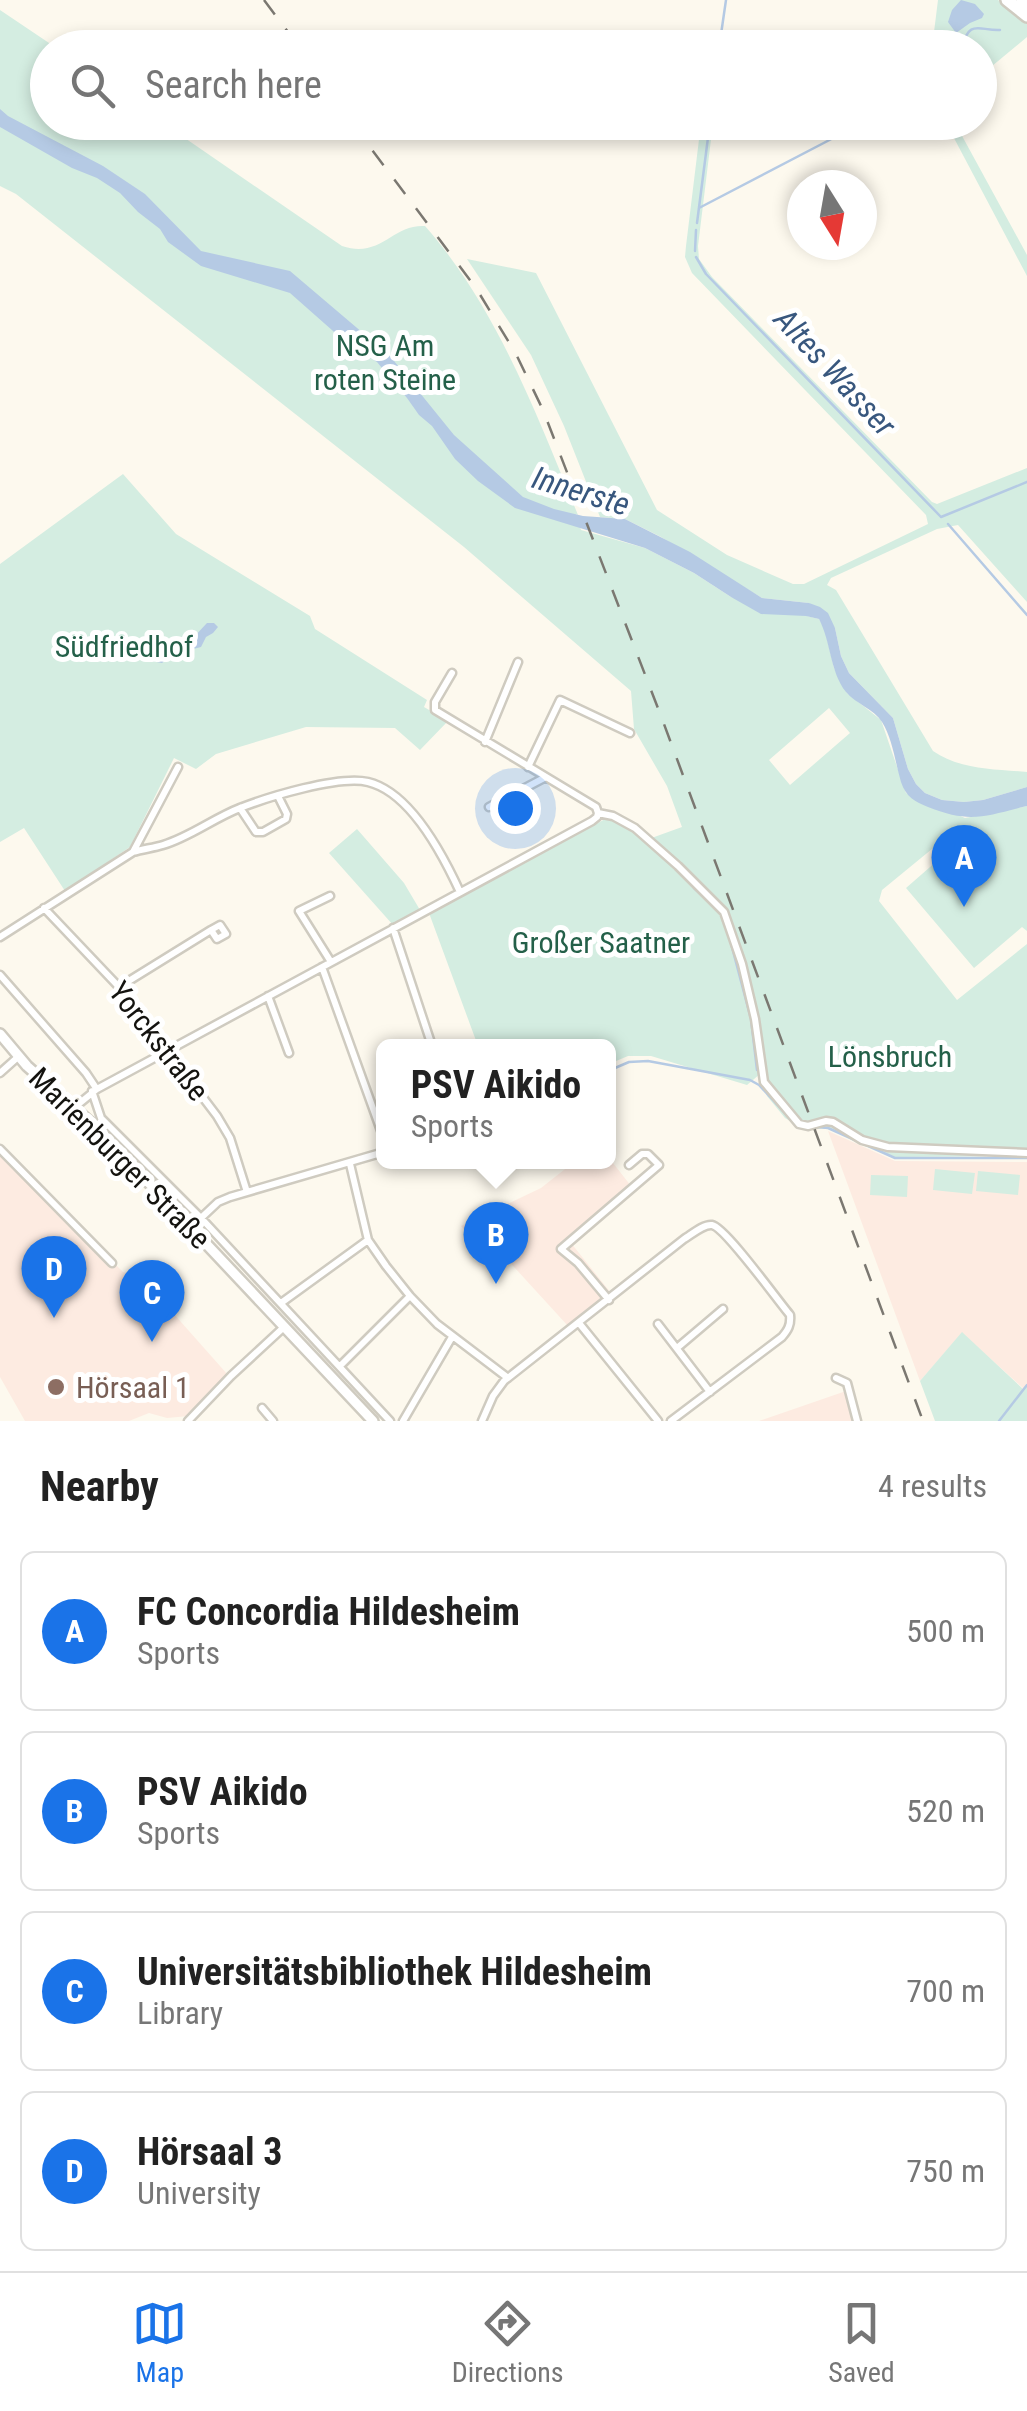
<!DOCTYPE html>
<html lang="en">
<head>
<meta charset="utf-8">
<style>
  :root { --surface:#fff; --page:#f6f6f6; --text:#222; --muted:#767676; --line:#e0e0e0; --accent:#1a73e8 }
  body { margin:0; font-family:"Roboto Condensed",sans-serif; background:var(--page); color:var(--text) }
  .compass { position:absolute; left:787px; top:170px; width:90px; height:90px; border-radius:50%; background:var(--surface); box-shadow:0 5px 15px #0003; rotate:169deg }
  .you { position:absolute; left:515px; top:808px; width:35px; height:35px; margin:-25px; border:8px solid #fff; border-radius:50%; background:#1a73e8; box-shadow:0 0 0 15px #1a73e833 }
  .badge { display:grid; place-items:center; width:65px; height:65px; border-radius:50%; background:var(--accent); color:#fff; font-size:32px; font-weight:700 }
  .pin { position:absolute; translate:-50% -82px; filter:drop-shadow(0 2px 5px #0008) }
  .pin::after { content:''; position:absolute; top:52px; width:35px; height:30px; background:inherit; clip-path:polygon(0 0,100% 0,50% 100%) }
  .popup { position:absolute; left:376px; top:1039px; width:240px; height:130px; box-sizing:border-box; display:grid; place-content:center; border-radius:15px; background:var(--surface); filter:drop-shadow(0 2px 8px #0005); font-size:32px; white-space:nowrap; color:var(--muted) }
  .popup b { font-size:38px; color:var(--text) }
  .popup::after { content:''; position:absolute; left:50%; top:100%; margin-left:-20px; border:20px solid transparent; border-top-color:var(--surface) }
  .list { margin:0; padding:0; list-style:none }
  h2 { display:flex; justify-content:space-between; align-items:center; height:130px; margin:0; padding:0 40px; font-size:42px }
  h2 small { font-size:32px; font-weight:400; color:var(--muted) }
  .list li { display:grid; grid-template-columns:65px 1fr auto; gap:30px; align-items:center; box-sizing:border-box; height:160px; margin:0 20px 20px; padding:0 20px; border:2px solid var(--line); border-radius:15px }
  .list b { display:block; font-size:38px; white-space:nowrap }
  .list p { margin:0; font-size:32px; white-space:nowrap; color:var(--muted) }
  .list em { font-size:32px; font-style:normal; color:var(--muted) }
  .icon { flex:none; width:55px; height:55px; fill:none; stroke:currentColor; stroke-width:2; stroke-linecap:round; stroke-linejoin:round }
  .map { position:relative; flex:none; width:1027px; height:1421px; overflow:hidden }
  .search { position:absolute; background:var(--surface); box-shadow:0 5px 15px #0003; left:30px; right:30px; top:30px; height:110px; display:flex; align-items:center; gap:25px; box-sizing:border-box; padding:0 35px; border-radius:55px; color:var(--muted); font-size:38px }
  .sheet { height:850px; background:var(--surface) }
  nav { display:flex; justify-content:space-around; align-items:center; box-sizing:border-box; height:140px; border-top:2px solid var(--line); background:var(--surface); font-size:28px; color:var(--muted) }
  nav a { display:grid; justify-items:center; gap:5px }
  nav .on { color:var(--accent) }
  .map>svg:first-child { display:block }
  .education { fill:#fdebe1 }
  .green { fill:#d4ede1; fill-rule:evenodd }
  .water { fill:#b5cae4 }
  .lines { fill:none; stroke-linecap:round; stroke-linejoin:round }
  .stream { stroke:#b5cae4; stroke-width:2.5 }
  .minor-casing { stroke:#cfcbc0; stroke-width:11 }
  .secondary-casing { stroke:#cfcbc0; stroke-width:14 }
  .trunk-casing { stroke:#cfcbc0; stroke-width:16 }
  .minor { stroke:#fff; stroke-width:6 }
  .secondary { stroke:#fff; stroke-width:9 }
  .trunk { stroke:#fff; stroke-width:11 }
  .rail { stroke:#7b7871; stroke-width:2.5; stroke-dasharray:18 18; stroke-linecap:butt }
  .education-dot { fill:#8d6e63; stroke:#fff; stroke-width:4 }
  .labels { text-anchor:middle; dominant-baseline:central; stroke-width:10; stroke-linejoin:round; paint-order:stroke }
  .park-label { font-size:30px; fill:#246049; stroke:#fff }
  .street-label { font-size:30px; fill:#14130f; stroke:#fff }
  .education-label { font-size:30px; fill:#785e54; stroke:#fff; text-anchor:start }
  .water-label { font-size:32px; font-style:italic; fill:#38577e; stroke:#fff }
</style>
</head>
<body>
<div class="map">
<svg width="1027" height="1421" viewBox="0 0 1027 1421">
  <rect width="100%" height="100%" fill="#fdf9ee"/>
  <path class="education" d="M 828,1131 L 895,1161 L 1027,1162 L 1027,1385 L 1024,1389 L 962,1333 L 920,1381 Z
    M 0,1149 L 123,1272 L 142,1278 L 228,1375 L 189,1416 L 167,1418 L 149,1413 L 129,1421 L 25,1421 L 0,1377 Z
    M 609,1158 L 635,1191 L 571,1243 L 611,1293 L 568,1326 L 504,1256 L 494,1264 L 461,1226 L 541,1188 L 574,1162 L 608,1162 Z
    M 846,1391 L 854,1421 L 759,1421 Z"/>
  <path class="green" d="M 938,0 L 998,0 L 1027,22 L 1027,37 L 980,76 L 980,48 L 932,48 Z
    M 0,10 L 55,47 L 48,48 L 48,122 L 163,123 L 342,246 C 381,259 392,224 425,226 C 497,308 537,415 578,515 L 576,514 L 581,530 L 645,548 L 694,573 L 731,597 L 819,619 L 825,630 L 834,668 L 847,693 L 881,720 L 906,793 L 965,818 L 1027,806 L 1027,931 L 1022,927 L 974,968 L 906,888 L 953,847 L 932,849 L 882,890 L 879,901 L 957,1000 L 1027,944 L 1027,1156 L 895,1157 L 831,1129 L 802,1128 L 785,1118 L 767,1096 L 760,1074 L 747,1085 L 651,1056 L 628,1056 L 609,1064 L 608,1046 L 478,1046 L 429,913 L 609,817 L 646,840 L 682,827 L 667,786 L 634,729 L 631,691 L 464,547 L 16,194 L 0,186 ZM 829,708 L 850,733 L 790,785 L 769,760 Z
    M 701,123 L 713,123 L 698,246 L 699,259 L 712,277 L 932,502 L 937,504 L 1027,468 L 1027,602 L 958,525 L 937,529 L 831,578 L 827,585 L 836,590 L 933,751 C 961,770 994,769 1027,772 L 1027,787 L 983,800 L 964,802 L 942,800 L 925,793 L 916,784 L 908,769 L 893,718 L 849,673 L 841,656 L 835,628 L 809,603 L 762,598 L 661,537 L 625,519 L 600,517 L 564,426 L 531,355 L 467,259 L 536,273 L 657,510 L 727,555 L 793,584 L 804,584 L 928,524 L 926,515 L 692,273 L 685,257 L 686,246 Z
    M 946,123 L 955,123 L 1027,255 L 1027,276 Z
    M 123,474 L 176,534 L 310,616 L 315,629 L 427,700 L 424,707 L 448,721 L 420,750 L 395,728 L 306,727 L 216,754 L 196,769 L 174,758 L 130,847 L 65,891 L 24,828 L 0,842 L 0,564 Z
    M 357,829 L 404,883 L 420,910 L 393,925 L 329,853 Z
    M 935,1169 L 975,1173 L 972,1194 L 933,1190 Z
    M 978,1171 L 1020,1175 L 1018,1195 L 976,1191 Z
    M 871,1175 L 908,1176 L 907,1197 L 870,1195 Z
    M 962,1332 L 1023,1389 L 1027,1385 L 1027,1421 L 935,1421 L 920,1381 Z"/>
  <path class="water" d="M 961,0 L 975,4 L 984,14 L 982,18 L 970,23 L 956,33 L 948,22 L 952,10 Z
    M 0,109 L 8,116 L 103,166 L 145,194 L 201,251 L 290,271 L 390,356 L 454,435 L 523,497 L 554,509 L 583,516 L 625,519 L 690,552 L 762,598 L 809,603 L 820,607 L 828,613 L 835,628 L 841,656 L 849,673 L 893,718 L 908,769 L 916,784 L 925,793 L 942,800 L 964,802 L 983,800 L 1027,787 L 1027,806 C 985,816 971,824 928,807 C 915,802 906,797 901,782 C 895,762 893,740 882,722 C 874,709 856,704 846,692 C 830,672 831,642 819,619 L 806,616 L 761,614 L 731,597 L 694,573 L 645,548 L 515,508 L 478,481 L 455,459 L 432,426 L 419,415 L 407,398 L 377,362 L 350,346 L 290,293 L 201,266 L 168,242 L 160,229 L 138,212 L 120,193 L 97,178 L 72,168 L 0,127 Z
    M 207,623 L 214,623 L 218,627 L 213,633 L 206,637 L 201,647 L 174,654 L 162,663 C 154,662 151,660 149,652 L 153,645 C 164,645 176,650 183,638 L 192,639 Z"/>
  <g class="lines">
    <path class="stream" d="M 719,48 L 726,0
      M 962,48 C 969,18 979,31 1000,30
      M 699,208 L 864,122
      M 697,223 L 710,122
      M 695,251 L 696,230
      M 696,257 L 706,274 L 941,517
      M 941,517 L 1027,482
      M 948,524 L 1027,615
      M 694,888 L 719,911 L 724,919
      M 728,932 L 751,1019 L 757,1070
      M 608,1071 L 629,1062 L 648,1061 L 750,1080 L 759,1085 L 795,1124
      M 817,1127 L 828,1128 L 895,1158 L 1027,1158
      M 999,1421 L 1027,1385"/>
    <g class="minor-casing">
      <path id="minor" d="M 452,673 L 435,702 L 435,710 L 586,801 L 596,807 L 598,813 L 613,816 L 635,828 L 678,866 L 724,912 L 742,964 L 755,1019 L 764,1082 L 799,1124 L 808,1126 L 826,1121 L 833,1122 L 862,1140 L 888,1147 L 1027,1153
        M 485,742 L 518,662
        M 528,767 L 560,700 L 630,733
        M 489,807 L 544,778
        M 240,808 L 256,832 L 263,832 L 286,819 L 287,814 L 278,796
        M 133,852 C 143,849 153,848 163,845 C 190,837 214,818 240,808 C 268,797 339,775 368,782 C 410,792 443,855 460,892
        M 330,896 L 299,911 L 331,962
        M 44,908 L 119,987 L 217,1116 L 230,1138 L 247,1192
        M 393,928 L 432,1046
        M 0,937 L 133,852 L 178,767
        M 322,967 L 384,1139
        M 0,975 L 86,1073 L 96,1088
        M 119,987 L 211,930 L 220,925 L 226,934 L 217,939 L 211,930
        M 268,996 L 289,1053
        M 0,1073 L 19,1056
        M 92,1091 L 101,1118 L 201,1218 L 390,1421
        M 75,1107 L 97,1089 L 592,821 L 597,817 L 598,813
        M 0,1149 L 112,1263
        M 350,1164 L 368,1240 L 386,1266 L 410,1296 L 437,1324 L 508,1378
        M 201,1218 L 218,1202 L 230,1197 L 384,1152
        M 609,1300 L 578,1263 L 561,1249 L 659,1165 L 648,1154 L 642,1154 L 629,1165
        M 281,1303 L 368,1240
        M 579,1323 L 658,1421
        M 658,1324 L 710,1392
        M 677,1348 L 723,1309
        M 340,1366 L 410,1296
        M 836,1378 L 847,1383 L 857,1421
        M 262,1408 L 273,1421
        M 188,1421 L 231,1376 L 284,1327
        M 403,1421 L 452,1337
        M 482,1421 L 493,1396 L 504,1381 L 684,1239 C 691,1235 703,1224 712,1225 C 725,1227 778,1301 790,1315 C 791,1325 788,1330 782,1337 L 671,1421"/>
    </g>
    <g class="secondary-casing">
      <path id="secondary" d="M 0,1034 L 27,1066 L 101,1132 L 373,1421"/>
    </g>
    <g class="trunk-casing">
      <path id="trunk" d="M 1007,0 L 1027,16
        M 1022,0 L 1027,4"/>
    </g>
    <use href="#minor" class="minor"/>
    <use href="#secondary" class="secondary"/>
    <use href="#trunk" class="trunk"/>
    <path class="rail" d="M 264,0 L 300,48
      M 351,122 L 476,288 L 516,354 L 543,410 L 661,716 L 923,1421"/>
  </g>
  <circle class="education-dot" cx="56" cy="1387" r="10"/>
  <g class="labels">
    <g class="park-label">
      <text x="385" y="345">NSG Am<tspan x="385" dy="34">roten Steine</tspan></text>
      <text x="124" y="646">Südfriedhof</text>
      <text x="601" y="942">Großer Saatner</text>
      <text x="890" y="1056">Lönsbruch</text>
    </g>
    <g class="street-label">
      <text transform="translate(159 1041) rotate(52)">Yorckstraße</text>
      <text transform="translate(120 1158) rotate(45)">Marienburger Straße</text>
    </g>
    <g class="education-label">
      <text x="76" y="1387">Hörsaal 1</text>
    </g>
    <g class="water-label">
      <text transform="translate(835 372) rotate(47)">Altes Wasser</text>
      <text transform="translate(581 491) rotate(17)">Innerste</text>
    </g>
  </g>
</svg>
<svg class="compass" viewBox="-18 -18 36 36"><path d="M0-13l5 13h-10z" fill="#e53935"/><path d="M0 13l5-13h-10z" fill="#767676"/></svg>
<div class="you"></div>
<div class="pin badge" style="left:964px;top:907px">A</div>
<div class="pin badge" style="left:496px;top:1284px">B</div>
<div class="popup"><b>PSV Aikido</b>Sports</div>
<div class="pin badge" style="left:152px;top:1342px">C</div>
<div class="pin badge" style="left:54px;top:1318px">D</div>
<div class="search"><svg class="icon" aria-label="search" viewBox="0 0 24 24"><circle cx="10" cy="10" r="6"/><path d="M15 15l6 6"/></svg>Search here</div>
</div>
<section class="sheet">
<h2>Nearby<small>4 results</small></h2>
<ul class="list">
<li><span class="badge">A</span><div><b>FC Concordia Hildesheim</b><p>Sports</p></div><em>500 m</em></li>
<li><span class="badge">B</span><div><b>PSV Aikido</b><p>Sports</p></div><em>520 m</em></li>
<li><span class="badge">C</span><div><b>Universitätsbibliothek Hildesheim</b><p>Library</p></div><em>700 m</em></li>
<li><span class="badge">D</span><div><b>Hörsaal 3</b><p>University</p></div><em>750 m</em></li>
</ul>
</section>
<nav>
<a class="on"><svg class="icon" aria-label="map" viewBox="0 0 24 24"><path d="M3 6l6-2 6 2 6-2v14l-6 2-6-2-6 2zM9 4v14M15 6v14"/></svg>Map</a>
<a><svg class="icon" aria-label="directions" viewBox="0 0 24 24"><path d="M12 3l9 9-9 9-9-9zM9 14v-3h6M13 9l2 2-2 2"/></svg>Directions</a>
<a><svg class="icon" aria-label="saved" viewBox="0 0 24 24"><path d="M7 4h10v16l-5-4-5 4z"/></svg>Saved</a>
</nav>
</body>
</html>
